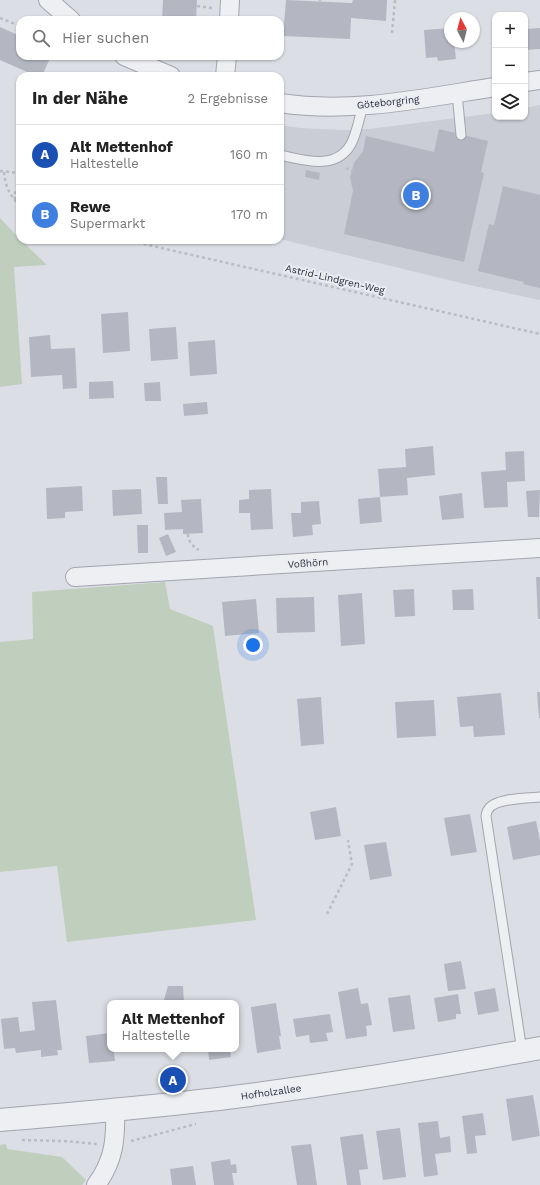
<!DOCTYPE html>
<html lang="de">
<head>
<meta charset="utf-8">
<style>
  :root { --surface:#fff; --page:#f6f6f6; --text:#222; --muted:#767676; --line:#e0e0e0; --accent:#bf4c4c }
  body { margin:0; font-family:"Work Sans",sans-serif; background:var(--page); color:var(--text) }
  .controls { position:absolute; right:12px; top:12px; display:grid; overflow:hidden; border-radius:8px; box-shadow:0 1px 3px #0004 }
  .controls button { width:36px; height:36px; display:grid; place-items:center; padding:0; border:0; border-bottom:1px solid var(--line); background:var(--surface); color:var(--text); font:20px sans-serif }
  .compass { position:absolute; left:444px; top:12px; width:36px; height:36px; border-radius:50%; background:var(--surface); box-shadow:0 1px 3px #0004; rotate:353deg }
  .you { position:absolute; left:253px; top:645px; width:14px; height:14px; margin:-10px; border:3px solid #fff; border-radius:50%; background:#1a73e8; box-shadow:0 0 0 6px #1a73e833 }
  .badge { display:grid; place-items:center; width:26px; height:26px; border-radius:50%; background:var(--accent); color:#fff; font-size:13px; font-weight:700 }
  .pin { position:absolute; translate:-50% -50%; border:2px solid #fff; box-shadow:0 1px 4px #0006 }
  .popup { position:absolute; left:107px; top:1000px; width:132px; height:52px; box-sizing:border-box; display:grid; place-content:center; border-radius:8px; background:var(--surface); filter:drop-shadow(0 1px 3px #0005); font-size:13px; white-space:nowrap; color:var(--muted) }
  .popup b { font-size:15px; color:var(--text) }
  .popup::after { content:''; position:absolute; left:50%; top:100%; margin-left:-8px; border:8px solid transparent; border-top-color:var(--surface) }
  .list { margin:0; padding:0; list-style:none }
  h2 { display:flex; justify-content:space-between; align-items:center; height:52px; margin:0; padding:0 16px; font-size:17px }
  h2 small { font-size:13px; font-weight:400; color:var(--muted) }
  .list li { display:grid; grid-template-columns:26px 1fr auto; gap:12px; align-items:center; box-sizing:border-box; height:60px; padding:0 16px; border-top:1px solid var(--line) }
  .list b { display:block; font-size:15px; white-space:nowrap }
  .list p { margin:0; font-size:13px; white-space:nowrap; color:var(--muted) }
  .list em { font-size:13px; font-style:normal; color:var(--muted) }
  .icon { flex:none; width:22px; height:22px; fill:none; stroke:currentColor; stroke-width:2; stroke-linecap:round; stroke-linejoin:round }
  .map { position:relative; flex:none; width:540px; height:1185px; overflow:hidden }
  .search { position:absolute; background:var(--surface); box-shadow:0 1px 3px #0004; left:16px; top:16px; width:268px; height:44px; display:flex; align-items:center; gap:10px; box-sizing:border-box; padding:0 14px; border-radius:12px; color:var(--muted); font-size:15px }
  .panel { position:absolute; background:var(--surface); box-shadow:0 1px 3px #0004; left:16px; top:72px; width:268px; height:172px; border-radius:12px }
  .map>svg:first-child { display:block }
  .built { fill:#cacdd5 }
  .green { fill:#c0cebe }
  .building { fill:#b4b7c1 }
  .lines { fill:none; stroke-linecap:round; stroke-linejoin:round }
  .service-casing { stroke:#a2a5ae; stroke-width:11 }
  .minor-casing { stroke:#a2a5ae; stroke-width:20 }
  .tertiary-casing { stroke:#a2a5ae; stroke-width:24 }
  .path { stroke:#babcc3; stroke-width:2.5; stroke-dasharray:3 3; stroke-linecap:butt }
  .service { stroke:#eeeff3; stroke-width:9 }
  .minor { stroke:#eeeff3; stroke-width:18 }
  .tertiary { stroke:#eeeff3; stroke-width:22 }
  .labels { text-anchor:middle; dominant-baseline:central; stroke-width:4; stroke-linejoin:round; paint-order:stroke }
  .street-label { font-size:10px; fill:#272b39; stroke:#ebedf3 }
</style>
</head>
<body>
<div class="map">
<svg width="540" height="1185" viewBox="0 0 540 1185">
  <rect width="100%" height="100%" fill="#dcdee5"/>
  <path class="built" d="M 540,105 L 540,300 L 465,284 L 280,239 L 280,125 L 300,128 L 344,130 L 369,129 L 495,113 L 495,117 L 525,117 L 525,108 Z"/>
  <path class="green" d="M 0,218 L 20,239 L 20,240 L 21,240 L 47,265 L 14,267 L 22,384 L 0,387 Z
    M 165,582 L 170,609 L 213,626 L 256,920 L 67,942 L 57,866 L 0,872 L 0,642 L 33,639 L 32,592 Z
    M 6,1144 L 7,1149 L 62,1157 L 86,1180 L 82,1185 L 0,1185 L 0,1145 Z"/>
  <path class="building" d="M 163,0 L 197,0 L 196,20 L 162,20 Z
    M 286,0 L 352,3 L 353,0 L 387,0 L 386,21 L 351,18 L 350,39 L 283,36 Z
    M 0,27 L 20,36 L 20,56 L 51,56 L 42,76 L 36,76 L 0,60 Z
    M 450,28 L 450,42 L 454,42 L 456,59 L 438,61 L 437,57 L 426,58 L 424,30 Z
    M 540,28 L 540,49 L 525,50 L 525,29 Z
    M 439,129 L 488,141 L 481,172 L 484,173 L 464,262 L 344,234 L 353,191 L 350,177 L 354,163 L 363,151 L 366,136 L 434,152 Z
    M 306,170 L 320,173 L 319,180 L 305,177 Z
    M 503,186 L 540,195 L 540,288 L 523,284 L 524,282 L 478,271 L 489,224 L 494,225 Z
    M 128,312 L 130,351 L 103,353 L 101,314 Z
    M 176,327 L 178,359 L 151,361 L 149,329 Z
    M 50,335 L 51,349 L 75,348 L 77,388 L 63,389 L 62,375 L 31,377 L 29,337 Z
    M 215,340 L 217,374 L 190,376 L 188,342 Z
    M 113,381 L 114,398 L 89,399 L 89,382 Z
    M 160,382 L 161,401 L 145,401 L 144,383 Z
    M 207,402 L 208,414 L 184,416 L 183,404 Z
    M 433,446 L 435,475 L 407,478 L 408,495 L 380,497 L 378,469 L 406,467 L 405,449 Z
    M 524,451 L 525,481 L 507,482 L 508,507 L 484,508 L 481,472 L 506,470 L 505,452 Z
    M 156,477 L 167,477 L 168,504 L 158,504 Z
    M 82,486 L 83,511 L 65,512 L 65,518 L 47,519 L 46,488 Z
    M 141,489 L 142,514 L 113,516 L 112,490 Z
    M 271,489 L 273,529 L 251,530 L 250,513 L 239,513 L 239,500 L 249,499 L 249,490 Z
    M 540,490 L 539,517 L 528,517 L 526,491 Z
    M 462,493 L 464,518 L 442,520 L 439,496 Z
    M 380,497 L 382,522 L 360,524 L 358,499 Z
    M 201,499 L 203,533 L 183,534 L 183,529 L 165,530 L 164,513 L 182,512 L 181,500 Z
    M 319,501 L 321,524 L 312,525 L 313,535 L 293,537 L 291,513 L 301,513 L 301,502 Z
    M 137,525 L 148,525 L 148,553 L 138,553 Z
    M 168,534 L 176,552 L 166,556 L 159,538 Z
    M 536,577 L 540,577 L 540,619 L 538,619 Z
    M 414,589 L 415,616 L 395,617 L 393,590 Z
    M 473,589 L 474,610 L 453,610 L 452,590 Z
    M 362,593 L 365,644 L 341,646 L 338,595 Z
    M 314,597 L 315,632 L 277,633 L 276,598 Z
    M 256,599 L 259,633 L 225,636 L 222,602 Z
    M 537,692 L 540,692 L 540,718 L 539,718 Z
    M 501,693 L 505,735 L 474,737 L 473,726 L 460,727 L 457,697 Z
    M 321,697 L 324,744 L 301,746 L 297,699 Z
    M 434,700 L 436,736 L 397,738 L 395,702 Z
    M 336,807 L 341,836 L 315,840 L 310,812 Z
    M 470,814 L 477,852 L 451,856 L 444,818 Z
    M 536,821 L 540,840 L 540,855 L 513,860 L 507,827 Z
    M 386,842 L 392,876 L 370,880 L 364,845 Z
    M 461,961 L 466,989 L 448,991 L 444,964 Z
    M 168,986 L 183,986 L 184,1003 L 163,1003 Z
    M 358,988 L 361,1004 L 368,1003 L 372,1025 L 366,1026 L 367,1036 L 346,1039 L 338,992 Z
    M 495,988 L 499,1011 L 478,1015 L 474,992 Z
    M 458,994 L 461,1014 L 456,1014 L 456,1019 L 438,1022 L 434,998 Z
    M 410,995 L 415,1029 L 393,1032 L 388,998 Z
    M 56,1000 L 62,1050 L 57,1050 L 58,1055 L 41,1057 L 41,1050 L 16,1053 L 15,1048 L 4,1049 L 1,1019 L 18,1017 L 20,1032 L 35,1030 L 32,1002 Z
    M 276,1003 L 281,1036 L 279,1036 L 281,1049 L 257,1053 L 251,1007 Z
    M 330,1014 L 333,1032 L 326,1033 L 328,1041 L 310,1043 L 309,1035 L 296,1037 L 293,1019 Z
    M 110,1033 L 110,1049 L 121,1049 L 121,1051 L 114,1052 L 115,1061 L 89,1063 L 86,1036 Z
    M 208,1049 L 230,1049 L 231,1057 L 209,1060 Z
    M 533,1095 L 540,1136 L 512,1141 L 506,1099 Z
    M 483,1113 L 486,1135 L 475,1136 L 477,1153 L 467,1154 L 462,1116 Z
    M 438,1121 L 440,1138 L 450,1136 L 451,1152 L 435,1154 L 438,1175 L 424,1177 L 418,1123 Z
    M 400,1128 L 406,1177 L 383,1180 L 376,1131 Z
    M 363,1134 L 368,1169 L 359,1170 L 361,1185 L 347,1185 L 340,1137 Z
    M 311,1144 L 317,1185 L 297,1185 L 291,1146 Z
    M 230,1159 L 231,1165 L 236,1164 L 237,1173 L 232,1173 L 234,1185 L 214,1185 L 211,1162 Z
    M 193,1166 L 196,1185 L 172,1185 L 170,1169 Z"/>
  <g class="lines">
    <g class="service-casing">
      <path id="service" d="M 457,93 L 461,135
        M 280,155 C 304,160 336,171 351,144 C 357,133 359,118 363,106
        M 522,1051 L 486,816 C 486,815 487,811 488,810 C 494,798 528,798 540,797"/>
    </g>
    <g class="minor-casing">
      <path id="minor" d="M 48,0 L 71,20
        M 229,20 L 230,0
        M 124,56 L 171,76
        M 225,76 L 227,56
        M 525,82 L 540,80
        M 280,103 C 352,114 424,98 495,87
        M 75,577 L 540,548
        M 96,1185 C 114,1161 116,1139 115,1110"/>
    </g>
    <g class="tertiary-casing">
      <path id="tertiary" d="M 0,1120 C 83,1113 167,1106 250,1095 C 347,1082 444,1066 540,1048"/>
    </g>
    <path class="path" d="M 320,1 L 320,0
      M 197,6 L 212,8
      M 0,18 L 20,26
      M 392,33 L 395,0
      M 346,168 L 349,170 L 355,171
      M 0,171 L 20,173
      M 4,172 C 6,188 9,194 20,206
      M 15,200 L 15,193 L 20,184
      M 126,240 L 540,334
      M 188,534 C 188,541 193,547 199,550
      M 327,914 L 352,864 L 348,840
      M 22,1140 L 64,1141 L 97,1144
      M 131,1141 L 196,1124"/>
    <use href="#service" class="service"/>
    <use href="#minor" class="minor"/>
    <use href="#tertiary" class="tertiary"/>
  </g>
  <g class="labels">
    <g class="street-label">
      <text transform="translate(388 102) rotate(-6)">Göteborgring</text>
      <text transform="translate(335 279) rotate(13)">Astrid-Lindgren-Weg</text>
      <text transform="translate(308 563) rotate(-4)">Voßhörn</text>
      <text transform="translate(271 1092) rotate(-8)">Hofholzallee</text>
    </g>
  </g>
</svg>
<div class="controls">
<button>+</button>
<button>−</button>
<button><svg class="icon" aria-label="layers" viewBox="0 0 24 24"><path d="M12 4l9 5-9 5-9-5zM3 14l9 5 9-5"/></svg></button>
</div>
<svg class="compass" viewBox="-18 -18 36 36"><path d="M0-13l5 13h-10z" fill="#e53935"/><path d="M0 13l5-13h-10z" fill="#767676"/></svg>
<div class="you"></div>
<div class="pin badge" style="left:173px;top:1080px;background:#1a4fb4">A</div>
<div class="popup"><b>Alt Mettenhof</b>Haltestelle</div>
<div class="pin badge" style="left:416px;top:195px;background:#3f7fe0">B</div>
<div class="search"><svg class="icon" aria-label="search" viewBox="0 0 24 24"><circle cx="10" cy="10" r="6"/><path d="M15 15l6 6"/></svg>Hier suchen</div>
<section class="panel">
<h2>In der Nähe<small>2 Ergebnisse</small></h2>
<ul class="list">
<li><span class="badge" style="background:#1a4fb4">A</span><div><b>Alt Mettenhof</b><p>Haltestelle</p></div><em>160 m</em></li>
<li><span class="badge" style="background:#3f7fe0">B</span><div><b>Rewe</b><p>Supermarkt</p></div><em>170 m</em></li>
</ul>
</section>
</div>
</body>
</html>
